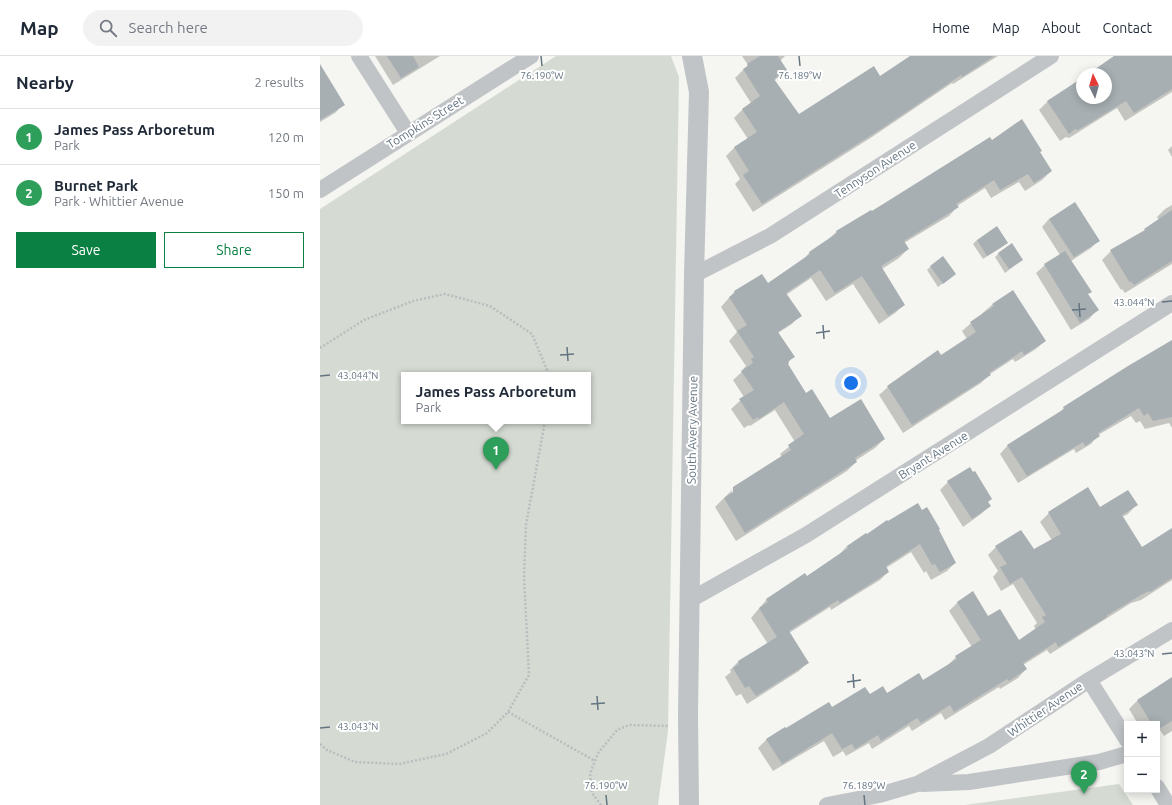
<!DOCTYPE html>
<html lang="en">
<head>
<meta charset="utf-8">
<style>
  :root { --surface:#fff; --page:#f2f2f3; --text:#1f2937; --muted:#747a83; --line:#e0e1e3; --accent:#0b8043 }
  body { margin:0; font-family:Ubuntu,sans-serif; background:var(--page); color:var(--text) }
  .controls { position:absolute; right:12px; bottom:12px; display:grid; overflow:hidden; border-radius:0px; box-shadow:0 2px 10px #0003 }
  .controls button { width:36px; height:36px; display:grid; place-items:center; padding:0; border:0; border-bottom:1px solid var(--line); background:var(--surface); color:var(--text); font:20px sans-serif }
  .compass { position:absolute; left:756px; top:12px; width:36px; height:36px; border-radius:50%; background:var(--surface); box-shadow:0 2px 10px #0003; rotate:355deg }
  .you { position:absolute; left:531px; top:327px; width:14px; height:14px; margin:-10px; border:3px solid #fff; border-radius:50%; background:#1a73e8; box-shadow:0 0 0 6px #1a73e833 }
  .badge { display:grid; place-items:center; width:26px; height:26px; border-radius:50%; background:var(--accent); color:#fff; font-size:13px; font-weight:700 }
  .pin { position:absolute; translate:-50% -33px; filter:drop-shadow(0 1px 2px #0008) }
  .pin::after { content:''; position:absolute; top:21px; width:14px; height:12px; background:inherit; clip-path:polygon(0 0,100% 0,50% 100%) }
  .popup { position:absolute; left:81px; top:316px; width:190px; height:52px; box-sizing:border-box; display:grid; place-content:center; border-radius:0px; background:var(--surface); filter:drop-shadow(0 1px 3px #0005); font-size:13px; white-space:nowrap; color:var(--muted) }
  .popup b { font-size:15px; color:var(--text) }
  .popup::after { content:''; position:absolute; left:50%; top:100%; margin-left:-8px; border:8px solid transparent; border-top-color:var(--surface) }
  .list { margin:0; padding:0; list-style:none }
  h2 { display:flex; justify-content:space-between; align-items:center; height:52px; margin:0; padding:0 16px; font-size:17px }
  h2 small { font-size:13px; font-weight:400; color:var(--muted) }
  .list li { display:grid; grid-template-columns:26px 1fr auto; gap:12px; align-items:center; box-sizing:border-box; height:56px; padding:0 16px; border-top:1px solid var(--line) }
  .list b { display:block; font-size:15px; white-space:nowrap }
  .list p { margin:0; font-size:13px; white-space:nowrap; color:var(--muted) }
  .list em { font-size:13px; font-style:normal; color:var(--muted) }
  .actions { display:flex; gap:8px; padding:12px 16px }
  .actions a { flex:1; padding:9px 0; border:1px solid var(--accent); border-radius:0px; text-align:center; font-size:14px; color:var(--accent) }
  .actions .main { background:var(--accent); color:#fff }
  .icon { flex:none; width:22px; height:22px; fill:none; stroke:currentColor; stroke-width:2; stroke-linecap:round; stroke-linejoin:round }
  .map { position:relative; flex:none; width:852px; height:749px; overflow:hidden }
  header { display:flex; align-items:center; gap:24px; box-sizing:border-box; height:56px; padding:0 20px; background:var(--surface); border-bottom:1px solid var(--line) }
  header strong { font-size:19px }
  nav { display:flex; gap:22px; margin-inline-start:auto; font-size:14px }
  .search { width:280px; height:36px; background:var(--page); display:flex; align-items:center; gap:10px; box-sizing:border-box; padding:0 14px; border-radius:22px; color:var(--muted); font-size:15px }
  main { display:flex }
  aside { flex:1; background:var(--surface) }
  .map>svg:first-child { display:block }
  .green { fill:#d5dbd2; fill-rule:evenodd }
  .shadow { fill:#0003 }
  .building { fill:#a7afb3 }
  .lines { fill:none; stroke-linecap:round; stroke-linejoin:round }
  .path { stroke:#babcbe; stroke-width:2.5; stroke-dasharray:2 2; stroke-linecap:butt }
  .minor { stroke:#c0c4c7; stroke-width:16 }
  .tertiary { stroke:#c0c4c7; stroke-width:20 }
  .ticks { fill:none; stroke:#647481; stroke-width:1.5 }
  .labels { text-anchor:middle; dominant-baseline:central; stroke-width:4; stroke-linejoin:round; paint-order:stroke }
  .street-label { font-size:12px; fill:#647481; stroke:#fff }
  .ticks-label { font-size:10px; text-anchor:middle; fill:#647481; stroke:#fff; stroke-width:4; stroke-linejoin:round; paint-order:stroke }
</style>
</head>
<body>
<header>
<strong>Map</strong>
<div class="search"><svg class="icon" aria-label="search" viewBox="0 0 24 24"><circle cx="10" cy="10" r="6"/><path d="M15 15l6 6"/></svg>Search here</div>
<nav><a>Home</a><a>Map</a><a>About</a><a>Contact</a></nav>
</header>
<main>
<aside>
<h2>Nearby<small>2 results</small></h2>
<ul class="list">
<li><span class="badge" style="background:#2e9e5b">1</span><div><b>James Pass Arboretum</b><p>Park</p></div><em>120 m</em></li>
<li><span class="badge" style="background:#2e9e5b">2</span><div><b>Burnet Park</b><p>Park · Whittier Avenue</p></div><em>150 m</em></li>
</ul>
<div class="actions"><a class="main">Save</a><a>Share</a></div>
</aside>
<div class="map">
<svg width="852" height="749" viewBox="0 0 852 749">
  <rect width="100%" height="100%" fill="#f5f5f1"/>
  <path class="green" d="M 236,0 L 351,0 L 359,21 L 348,675 L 338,749 L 0,749 L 0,153 ZM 84,319 L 268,319 L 268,365 L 84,365 Z
    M 799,728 L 813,749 L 645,749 Z"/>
  <path class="shadow" d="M 55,0 L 120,0 L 73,29 Z
    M 422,0 L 465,0 L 460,5 L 466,14 L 454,25 L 478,60 L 559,21 L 592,0 L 678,0 L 633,28 L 632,27 L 552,81 L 433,156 L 415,128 L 420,123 L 406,100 L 414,92 L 428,83 L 414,62 L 422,54 L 431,47 L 415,22 L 428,9 Z
    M 796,0 L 852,0 L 852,36 L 805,65 L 797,52 L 749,82 L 746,81 L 740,85 L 719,54 L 728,45 L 762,23 L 762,42 L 786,42 L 786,18 L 769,18 Z
    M 0,10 L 23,49 L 15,57 L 0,66 Z
    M 672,85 L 719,97 L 731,115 L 722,124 L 705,135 L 699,126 L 671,142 L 665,132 L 637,150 L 637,151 L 629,160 L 584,187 L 588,193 L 579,202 L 562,213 L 584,249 L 575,257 L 559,268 L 533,228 L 506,245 L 491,222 L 466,239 L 480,259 L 472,268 L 458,277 L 473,301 L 467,308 L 486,338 L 510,363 L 564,383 L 555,392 L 535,405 L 536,406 L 527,415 L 416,485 L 395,451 L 412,434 L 411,441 L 414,434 L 412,434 L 414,432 L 462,401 L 460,398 L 475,386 L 455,354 L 430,370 L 429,369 L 424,372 L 411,353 L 424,341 L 413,324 L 424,314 L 423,313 L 426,310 L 409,285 L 417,276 L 401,251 L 414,236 L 442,219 L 447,228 L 481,206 L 490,196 L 507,185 L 516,176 Z
    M 852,90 L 852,101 L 848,94 Z
    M 852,149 L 852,208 L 805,237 L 802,233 L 801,234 L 782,204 L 791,195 L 820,178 L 839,164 L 837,161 L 845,153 Z
    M 729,163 L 778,185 L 771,192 L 751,205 L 767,239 L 777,254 L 769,263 L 751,274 L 716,217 L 725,209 L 740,199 L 722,171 Z
    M 657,184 L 686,187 L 682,191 L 663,203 L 653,188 Z
    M 679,197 L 702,204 L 685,217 L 675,201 Z
    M 611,210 L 630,222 L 618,231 L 607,214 Z
    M 673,248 L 725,285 L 716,293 L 695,306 L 693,303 L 670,318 L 661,327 L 583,377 L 559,339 L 568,331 L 618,296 L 620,300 L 647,283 L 642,275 Z
    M 852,285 L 852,372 L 849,367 L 825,373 L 820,365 L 816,367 L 811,360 L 778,379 L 771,388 L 756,397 L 754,393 L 698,427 L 680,398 L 688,389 L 738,358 L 744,352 Z
    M 653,418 L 670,450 L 661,458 L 643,471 L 620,434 L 628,426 Z
    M 768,433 L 780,453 L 816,449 L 808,458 L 802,461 L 821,492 L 852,480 L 852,524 L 821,544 L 811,547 L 730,598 L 727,594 L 703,609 L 706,613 L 698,622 L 680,633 L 679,631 L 625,664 L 621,657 L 592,675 L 589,670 L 552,693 L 549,687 L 526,700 L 523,695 L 513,701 L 504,685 L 453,715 L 438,692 L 447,683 L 512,653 L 549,639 L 567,639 L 603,625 L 627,610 L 636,601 L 652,591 L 629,555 L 638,546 L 668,561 L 699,585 L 716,574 L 714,570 L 717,567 L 693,528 L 681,535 L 673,521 L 678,515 L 668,499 L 676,491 L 714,495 L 732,484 L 720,466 L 729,457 Z
    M 602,455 L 618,474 L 635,507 L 627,515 L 611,524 L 606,515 L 604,517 L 591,496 L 566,512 L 568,516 L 560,524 L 511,554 L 510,551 L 469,577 L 487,607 L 479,615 L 427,648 L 421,638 L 416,640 L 405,621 L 411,616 L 410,614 L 418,606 L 448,588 L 431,562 L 447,543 L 486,521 L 519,499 L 527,490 Z
    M 852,623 L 852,675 L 844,680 L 840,674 L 837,676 L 837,668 L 818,668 L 809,653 L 817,645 Z"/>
  <path class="building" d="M 67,0 L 93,0 L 99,11 L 81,22 Z
    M 440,0 L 458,0 L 467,14 L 454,23 L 479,58 L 554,10 L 560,20 L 590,0 L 674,0 L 642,21 L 641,19 L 561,73 L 442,148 L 423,119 L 429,115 L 414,91 L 437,76 L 422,53 L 440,40 L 423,13 L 428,10 L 427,8 Z
    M 794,0 L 852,0 L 852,33 L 814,57 L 806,45 L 758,74 L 755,73 L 749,78 L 727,45 L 762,22 L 762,42 L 786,42 L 786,18 L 768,18 Z
    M 0,8 L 25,49 L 0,64 Z
    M 702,63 L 722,95 L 720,96 L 732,115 L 714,127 L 708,118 L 680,134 L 674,124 L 636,148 L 639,151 L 584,185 L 589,193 L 561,210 L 585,249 L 568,260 L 542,220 L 515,237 L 500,214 L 466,237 L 482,260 L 458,276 L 475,301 L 468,305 L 469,307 L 468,308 L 486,337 L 492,333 L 510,362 L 541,343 L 565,383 L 535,402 L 537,406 L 425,477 L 404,442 L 413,436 L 413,431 L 471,394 L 468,389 L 484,378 L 464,346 L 439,363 L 438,361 L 433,364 L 419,343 L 434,334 L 421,315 L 433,307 L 431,303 L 434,301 L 417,275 L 427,269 L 409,241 L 415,237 L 414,235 L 442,218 L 448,227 L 490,198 L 489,196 L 517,177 L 516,175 L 551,154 L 552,155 L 560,150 L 670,81 L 672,84 Z
    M 755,146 L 780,185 L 754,201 L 729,163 Z
    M 852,154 L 852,205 L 814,229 L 811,225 L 810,227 L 790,194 L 825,174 L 824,173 Z
    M 677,170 L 688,187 L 667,200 L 657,184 Z
    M 692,187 L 703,204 L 689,213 L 678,197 Z
    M 745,195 L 772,236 L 768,238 L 779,254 L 760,267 L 724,208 Z
    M 623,200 L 636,218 L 623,228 L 610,210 Z
    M 693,234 L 726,285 L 704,299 L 702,295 L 669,317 L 671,319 L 592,369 L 567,330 L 618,294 L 621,299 L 656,276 L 650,266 L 674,250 L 672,248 Z
    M 852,284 L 852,361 L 833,365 L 828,357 L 824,360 L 819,352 L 778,377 L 780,380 L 765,390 L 763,386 L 707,420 L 687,389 L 744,353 L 743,351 L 808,310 Z
    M 650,411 L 653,416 L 655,415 L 672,443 L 668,446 L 671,450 L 652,463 L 627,425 Z
    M 768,431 L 780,451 L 808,434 L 818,449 L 802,459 L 822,491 L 852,472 L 852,522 L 830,536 L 829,535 L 821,539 L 786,560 L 787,561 L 738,591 L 736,586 L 703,607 L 707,613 L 689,625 L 687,623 L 634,656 L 630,649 L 601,667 L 597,662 L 561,685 L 558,679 L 535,693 L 532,688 L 522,693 L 512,677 L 462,708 L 446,683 L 465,671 L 466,672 L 509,646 L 512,651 L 545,631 L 550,638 L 563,630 L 567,637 L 599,617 L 603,624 L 637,603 L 635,600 L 661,584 L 637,546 L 653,535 L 668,560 L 680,553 L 699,584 L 725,566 L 722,561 L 726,559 L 702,521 L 690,528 L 680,511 L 687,508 L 675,490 L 701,474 L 714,493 L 741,478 L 728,456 Z
    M 598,447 L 602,454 L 607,451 L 620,473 L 619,474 L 636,507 L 620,516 L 615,508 L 612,509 L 600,488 L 566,510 L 569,516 L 520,547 L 518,544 L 469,575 L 489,607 L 436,640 L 429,630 L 425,632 L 413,612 L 419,608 L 418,605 L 457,581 L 439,552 L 448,546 L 446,543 L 485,517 L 487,520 L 528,492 L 527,490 L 546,477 L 547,478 L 567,464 L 568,465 Z
    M 852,621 L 852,665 L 837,674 L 837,668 L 832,668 L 817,644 Z"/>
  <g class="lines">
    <path class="path" d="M 0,292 L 44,264 L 93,245 L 125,238 L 170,250 L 212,278 L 227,314 L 227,319
      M 188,656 L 275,705
      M 0,688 L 7,694 L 35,706 L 79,708 L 126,698 L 167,677 L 188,656 L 209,619 L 204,521 L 206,469 L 225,365
      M 281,749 L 272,737 L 270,718 L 278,697 L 297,674 L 309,669 L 348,670"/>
    <path class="minor" d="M 39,0 L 88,77
      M 0,134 L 211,0
      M 374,219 L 450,180 L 731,0
      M 370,544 L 486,479 L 852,247
      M 769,624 L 807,684
      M 602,728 L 649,726 L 779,706 L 807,698
      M 837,731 L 848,749
      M 507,749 L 559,739 L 597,728 L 669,690 L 769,624 L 852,574"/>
    <path class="tertiary" d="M 369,749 L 368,660 L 374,219 L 379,36 L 372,0"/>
  </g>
  <path class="ticks" d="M 221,0 L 222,10M 479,0 L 480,10M 842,246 L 852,245M 759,247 L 760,261M 752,254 L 766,253M 503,269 L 504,283M 496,277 L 510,275M 247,291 L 248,305M 240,299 L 254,298M 0,320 L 10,319M 842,598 L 852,597M 533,618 L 534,632M 527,626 L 541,624M 277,640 L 278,654M 271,648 L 285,647M 0,672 L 10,671M 286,739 L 287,749M 544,739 L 545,749"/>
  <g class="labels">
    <g class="street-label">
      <text transform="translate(105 66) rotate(-32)">Tompkins Street</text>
      <text transform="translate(555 113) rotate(-33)">Tennyson Avenue</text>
      <text transform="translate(372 374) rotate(-89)">South Avery Avenue</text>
      <text transform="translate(613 399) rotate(-32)">Bryant Avenue</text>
      <text transform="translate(725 653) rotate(-34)">Whittier Avenue</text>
    </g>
  </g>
  <g class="ticks-label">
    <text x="222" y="23">76.190°W</text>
    <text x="480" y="23">76.189°W</text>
    <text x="814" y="250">43.044°N</text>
    <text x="38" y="323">43.044°N</text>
    <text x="814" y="601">43.043°N</text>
    <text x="38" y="674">43.043°N</text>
    <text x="286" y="733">76.190°W</text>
    <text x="544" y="733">76.189°W</text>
  </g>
</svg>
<div class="controls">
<button>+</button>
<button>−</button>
</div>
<svg class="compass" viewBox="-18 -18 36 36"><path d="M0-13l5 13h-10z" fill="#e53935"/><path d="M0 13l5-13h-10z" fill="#747a83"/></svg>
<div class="you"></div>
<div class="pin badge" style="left:176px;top:414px;background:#2e9e5b">1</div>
<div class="popup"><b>James Pass Arboretum</b>Park</div>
<div class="pin badge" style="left:764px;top:738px;background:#2e9e5b">2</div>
</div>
</main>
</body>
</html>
